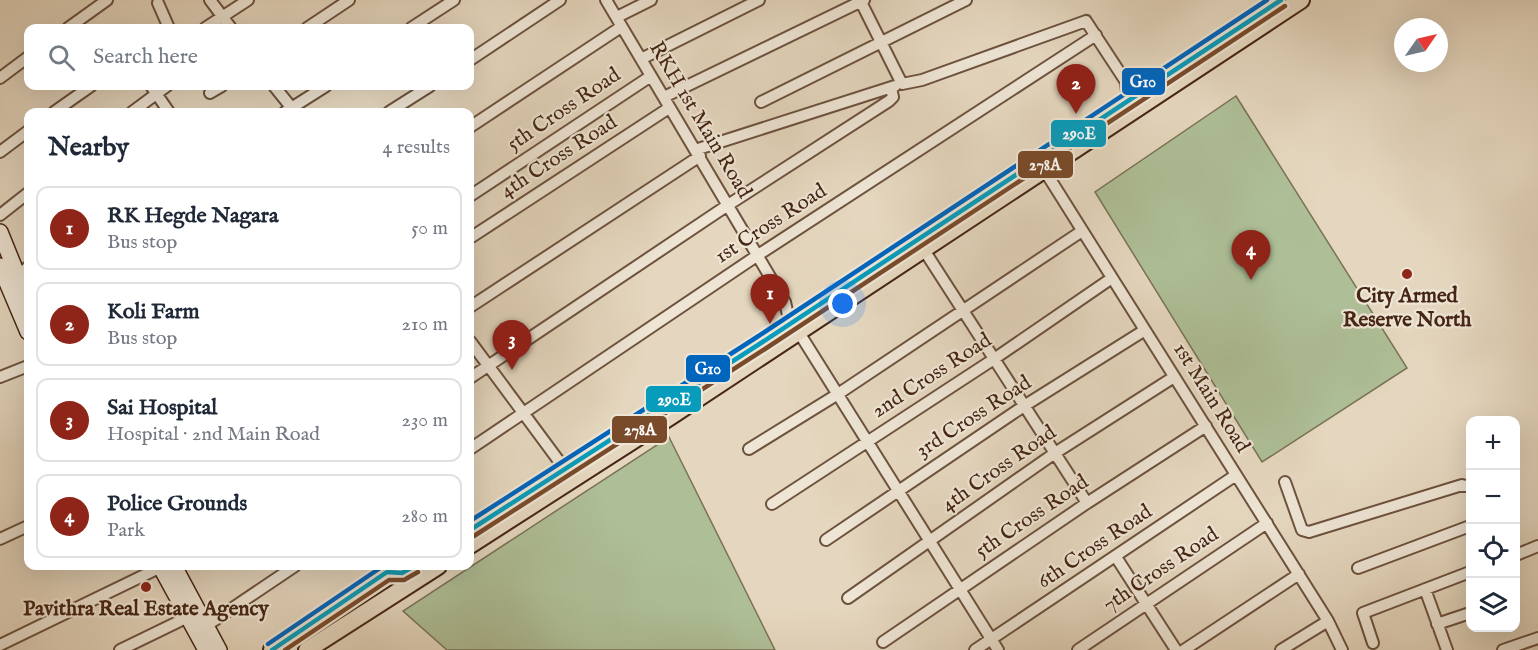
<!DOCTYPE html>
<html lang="en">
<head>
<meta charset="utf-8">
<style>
  :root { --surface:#fff; --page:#f6f6f7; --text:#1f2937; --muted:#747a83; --line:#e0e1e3; --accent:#8f2418 }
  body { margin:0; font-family:"IM FELL English",serif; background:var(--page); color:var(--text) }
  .controls { position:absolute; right:18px; bottom:18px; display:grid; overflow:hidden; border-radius:12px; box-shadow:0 6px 24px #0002 }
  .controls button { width:54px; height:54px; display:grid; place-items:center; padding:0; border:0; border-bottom:2px solid var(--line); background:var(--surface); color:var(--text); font:30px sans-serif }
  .compass { position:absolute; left:1394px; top:18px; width:54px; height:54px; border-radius:50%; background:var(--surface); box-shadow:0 6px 24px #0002; rotate:56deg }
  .you { position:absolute; left:843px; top:304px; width:21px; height:21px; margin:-15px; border:4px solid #fff; border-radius:50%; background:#1a73e8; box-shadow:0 0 0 9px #1a73e833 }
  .badge { display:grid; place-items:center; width:39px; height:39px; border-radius:50%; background:var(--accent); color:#fff; font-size:20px; font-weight:700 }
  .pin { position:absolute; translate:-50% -50px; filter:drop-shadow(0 2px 3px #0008) }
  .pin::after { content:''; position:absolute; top:32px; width:21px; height:18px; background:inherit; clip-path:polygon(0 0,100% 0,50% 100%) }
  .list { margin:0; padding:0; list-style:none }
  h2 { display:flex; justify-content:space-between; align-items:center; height:78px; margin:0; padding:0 24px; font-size:26px }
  h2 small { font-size:20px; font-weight:400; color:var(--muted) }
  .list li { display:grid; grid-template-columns:39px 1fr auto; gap:18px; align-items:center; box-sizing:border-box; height:84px; margin:0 12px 12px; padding:0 12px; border:2px solid var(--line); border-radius:12px }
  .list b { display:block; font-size:22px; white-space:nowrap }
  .list p { margin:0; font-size:20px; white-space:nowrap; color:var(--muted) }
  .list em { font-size:20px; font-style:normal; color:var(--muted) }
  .icon { flex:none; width:33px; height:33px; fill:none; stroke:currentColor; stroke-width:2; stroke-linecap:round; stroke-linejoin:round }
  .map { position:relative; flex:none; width:1538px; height:650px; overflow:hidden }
  .search { position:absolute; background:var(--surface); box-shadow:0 6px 24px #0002; left:24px; top:24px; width:450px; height:66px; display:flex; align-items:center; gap:15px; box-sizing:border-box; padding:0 21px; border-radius:12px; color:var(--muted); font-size:22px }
  .panel { position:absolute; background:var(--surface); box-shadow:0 6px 24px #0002; left:24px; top:108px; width:450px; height:462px; border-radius:12px }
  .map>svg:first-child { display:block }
  .green { fill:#aebf97; stroke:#7a7255; stroke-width:1.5 }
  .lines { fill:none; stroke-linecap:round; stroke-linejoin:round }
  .minor-casing { stroke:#6d523e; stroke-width:14 }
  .secondary-casing { stroke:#452513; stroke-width:18 }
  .primary-casing { stroke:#452513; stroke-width:20 }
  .minor { stroke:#eee5d5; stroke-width:10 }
  .secondary { stroke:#eee5d5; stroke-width:15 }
  .primary { stroke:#e5d7bf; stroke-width:16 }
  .bus-1-casing { stroke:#eee5d5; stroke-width:9 }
  .bus-2-casing { stroke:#eee5d5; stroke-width:9 }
  .bus-3-casing { stroke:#eee5d5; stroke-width:9 }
  .bus-1 { stroke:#079cbb; stroke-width:4.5 }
  .bus-2 { stroke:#7a4b2a; stroke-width:4.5 }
  .bus-3 { stroke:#0065bd; stroke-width:4.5 }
  .poi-dot { fill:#8f2418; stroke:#eee5d5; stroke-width:2 }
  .labels { text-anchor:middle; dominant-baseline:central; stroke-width:4.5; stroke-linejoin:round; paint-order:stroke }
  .street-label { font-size:21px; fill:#452513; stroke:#eee5d5 }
  .poi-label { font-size:21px; font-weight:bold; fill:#452513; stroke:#eee5d5 }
  .line-badge { stroke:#eee5d5; stroke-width:2 }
  .badge-label { font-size:16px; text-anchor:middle; font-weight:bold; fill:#fff }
</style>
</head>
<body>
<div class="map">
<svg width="1538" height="650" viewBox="0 0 1538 650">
  <rect width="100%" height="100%" fill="#e5d7bf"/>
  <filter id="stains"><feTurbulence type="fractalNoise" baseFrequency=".00333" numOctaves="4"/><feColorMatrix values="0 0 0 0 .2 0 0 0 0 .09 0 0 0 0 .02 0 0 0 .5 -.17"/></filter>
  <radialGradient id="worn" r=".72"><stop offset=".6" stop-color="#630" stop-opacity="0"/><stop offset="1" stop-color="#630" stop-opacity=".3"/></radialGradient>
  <path class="green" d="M 1236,96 L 1407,368 L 1262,462 L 1095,192 Z
    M 669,437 L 775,650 L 447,650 L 403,611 Z"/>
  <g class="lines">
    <g class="minor-casing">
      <path id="minor" d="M 210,0 L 231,28
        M 606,0 L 785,302 L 790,324
        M 860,0 L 902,84 L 922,80 L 1086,21 L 1126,82 L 1128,101
        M 158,3 L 169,28
        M 617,17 L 651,0
        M 68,28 L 107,0
        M 205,28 L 248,0
        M 307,28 L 349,0
        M 411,28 L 454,0
        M 641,59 L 759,0
        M 470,60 L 560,0
        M 0,78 L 28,57
        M 151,86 L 169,112
        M 274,86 L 295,112
        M 210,93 L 222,86
        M 664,97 L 864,0
        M 761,102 L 966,0
        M 54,112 L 91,86
        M 132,112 L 167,86
        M 285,112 L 326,86
        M 389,112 L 430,86
        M 470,127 L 621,27
        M 695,150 L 895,86
        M 0,152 L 28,131
        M 1038,160 L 1328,621 L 1342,650
        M 470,196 L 651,76
        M 0,215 L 28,193
        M 470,238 L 669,108
        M 924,250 L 1087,503
        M 17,276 L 28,267
        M 470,307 L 700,156
        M 798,331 L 998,650
        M 470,341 L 567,472
        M 0,377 L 28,366
        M 470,378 L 728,205 L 889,101 L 893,97 L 891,88
        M 470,449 L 758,255 L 1096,35
        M 749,449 L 838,394 L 1082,231
        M 1285,482 L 1302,530 L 1309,532 L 1462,485 L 1470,487
        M 772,504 L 994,359 L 1112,278
        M 0,539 L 28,526
        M 826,540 L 1024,406 L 1145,330
        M 1516,555 L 1538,546
        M 1116,557 L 1176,650
        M 1358,568 L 1470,526
        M 1425,589 L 1447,650
        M 848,598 L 1055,453 L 1174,377
        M 1437,624 L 1470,613
        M 206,626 L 295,566
        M 883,642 L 1087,503 L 1206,426
        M 1373,643 L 1363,613 L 1470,572
        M 0,645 L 161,567
        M 120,650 L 188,617
        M 975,650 L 1236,475
        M 1078,650 L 1267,523
        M 1184,650 L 1299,574
        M 1281,650 L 1328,621
        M 1503,650 L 1538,638"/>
    </g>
    <g class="secondary-casing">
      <path id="secondary" d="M 0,232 L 28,301
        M 0,266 L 28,332
        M 160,566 L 206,650
        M 174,566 L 219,650"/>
    </g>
    <g class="primary-casing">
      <path id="primary" d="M 470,530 L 742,356
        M 470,545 L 671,416 L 1301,0
        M 272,650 L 387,572 L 402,573
        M 307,650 L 438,566"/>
    </g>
    <use href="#minor" class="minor"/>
    <use href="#secondary" class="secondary"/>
    <use href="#primary" class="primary"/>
    <g class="bus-1-casing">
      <path id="bus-1" d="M 470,530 L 761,343 L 1281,0
        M 272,650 L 387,572 L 402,573 L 414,566"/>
    </g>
    <g class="bus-2-casing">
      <path id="bus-2" d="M 474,536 L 765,349 L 1285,6
        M 285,650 L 389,580 L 404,580 L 418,572"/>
    </g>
    <g class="bus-3-casing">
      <path id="bus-3" d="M 470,521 L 757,337 L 1267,0
        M 268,644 L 383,566"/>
    </g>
    <use href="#bus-1" class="bus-1"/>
    <use href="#bus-2" class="bus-2"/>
    <use href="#bus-3" class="bus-3"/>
  </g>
  <g class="poi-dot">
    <circle cx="1407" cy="274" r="6"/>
    <circle cx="146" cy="587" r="6"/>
  </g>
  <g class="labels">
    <g class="street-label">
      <text transform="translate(564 110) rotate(-34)">5th Cross Road</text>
      <text transform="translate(700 120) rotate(59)">RKH 1st Main Road</text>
      <text transform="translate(559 157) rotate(-33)">4th Cross Road</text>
      <text transform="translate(771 224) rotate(-33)">1st Cross Road</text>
      <text transform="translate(932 376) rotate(-33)">2nd Cross Road</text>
      <text transform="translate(1211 398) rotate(58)">1st Main Road</text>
      <text transform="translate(974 417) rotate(-33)">3rd Cross Road</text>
      <text transform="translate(999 469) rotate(-35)">4th Cross Road</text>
      <text transform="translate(1032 517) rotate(-34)">5th Cross Road</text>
      <text transform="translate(1095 547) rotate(-34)">6th Cross Road</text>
      <text transform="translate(1161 570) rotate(-34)">7th Cross Road</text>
    </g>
    <g class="poi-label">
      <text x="1407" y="296">City Armed<tspan x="1407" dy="24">Reserve North</tspan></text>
      <text x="146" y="609">Pavithra Real Estate Agency</text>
    </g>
  </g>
  <g class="line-badge">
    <rect x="1121" y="67" width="45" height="29" rx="6" fill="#0065bd"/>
    <rect x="1050" y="119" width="57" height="29" rx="6" fill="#079cbb"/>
    <rect x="1017" y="150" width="57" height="29" rx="6" fill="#7a4b2a"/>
    <rect x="685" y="354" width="46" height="29" rx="6" fill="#0065bd"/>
    <rect x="645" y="385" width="57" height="28" rx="6" fill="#079cbb"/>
    <rect x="611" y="415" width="57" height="29" rx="6" fill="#7a4b2a"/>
  </g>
  <g class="badge-label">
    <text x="1143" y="87">G10</text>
    <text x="1079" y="139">290E</text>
    <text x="1045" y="170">278A</text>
    <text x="708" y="374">G10</text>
    <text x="674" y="405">290E</text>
    <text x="640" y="435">278A</text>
  </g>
  <rect width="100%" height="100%" filter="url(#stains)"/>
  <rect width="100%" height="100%" fill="url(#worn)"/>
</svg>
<div class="controls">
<button>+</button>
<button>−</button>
<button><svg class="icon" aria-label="locate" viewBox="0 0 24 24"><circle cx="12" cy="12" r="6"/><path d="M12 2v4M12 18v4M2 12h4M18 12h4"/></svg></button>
<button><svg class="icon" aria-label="layers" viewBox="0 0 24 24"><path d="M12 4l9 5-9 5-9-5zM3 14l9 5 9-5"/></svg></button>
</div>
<svg class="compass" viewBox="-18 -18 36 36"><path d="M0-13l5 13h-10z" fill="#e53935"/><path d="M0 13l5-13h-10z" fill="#747a83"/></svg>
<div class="you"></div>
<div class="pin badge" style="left:770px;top:324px">1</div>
<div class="pin badge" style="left:1076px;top:114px">2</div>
<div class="pin badge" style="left:512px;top:370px">3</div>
<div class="pin badge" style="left:1251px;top:280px">4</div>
<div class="search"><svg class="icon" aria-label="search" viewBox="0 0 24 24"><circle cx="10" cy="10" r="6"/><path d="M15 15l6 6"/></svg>Search here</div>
<section class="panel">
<h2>Nearby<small>4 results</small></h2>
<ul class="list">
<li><span class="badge">1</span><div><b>RK Hegde Nagara</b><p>Bus stop</p></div><em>50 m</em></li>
<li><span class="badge">2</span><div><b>Koli Farm</b><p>Bus stop</p></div><em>210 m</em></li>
<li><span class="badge">3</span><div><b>Sai Hospital</b><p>Hospital · 2nd Main Road</p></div><em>230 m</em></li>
<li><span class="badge">4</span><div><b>Police Grounds</b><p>Park</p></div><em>280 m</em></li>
</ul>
</section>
</div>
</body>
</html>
